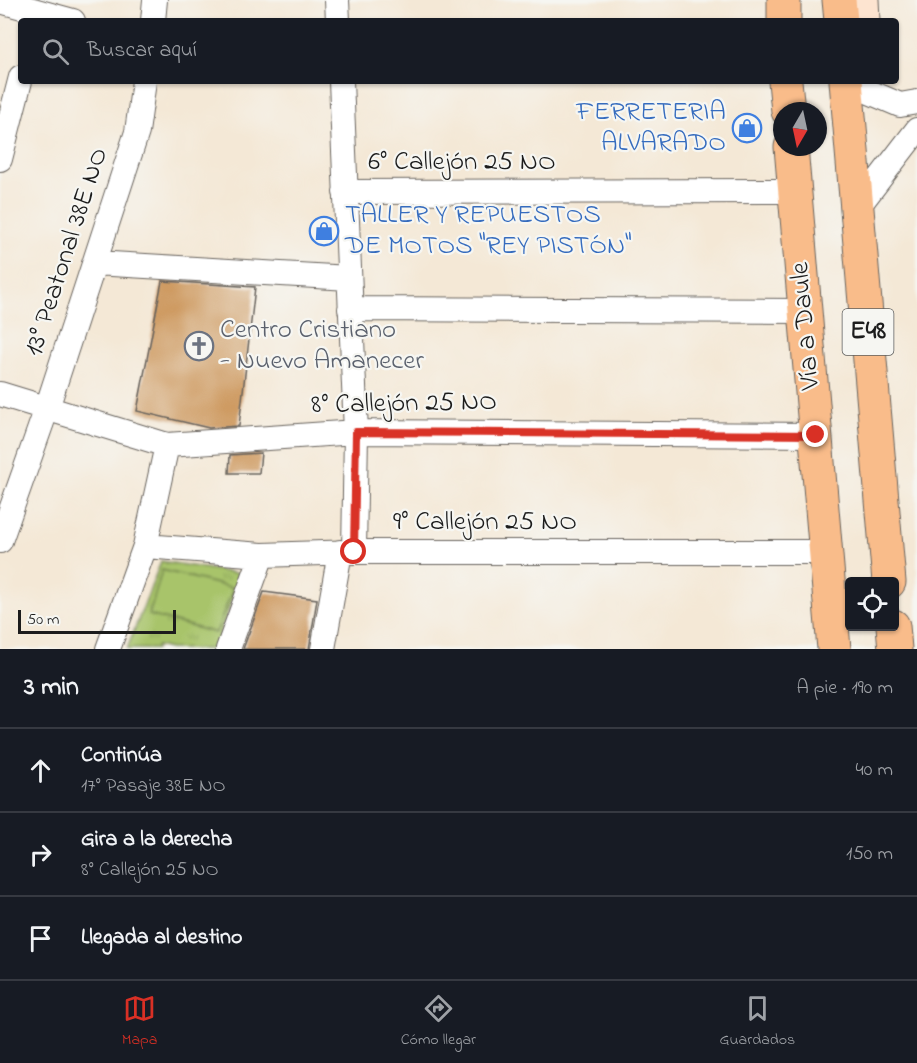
<!DOCTYPE html>
<html lang="es">
<head>
<meta charset="utf-8">
<style>
  :root { --surface:#171b24; --page:#242831; --text:#f1f3f6; --muted:#9ea1a6; --line:#363941; --accent:#d93025 }
  body { margin:0; font-family:"Indie Flower",sans-serif; background:var(--page); color:var(--text) }
  .controls { position:absolute; right:18px; bottom:18px; display:grid; overflow:hidden; border-radius:6px; box-shadow:0 2px 4px #0004 }
  .controls button { width:54px; height:54px; display:grid; place-items:center; padding:0; border:0; border-bottom:2px solid var(--line); background:var(--surface); color:var(--text); font:30px sans-serif }
  .compass { position:absolute; left:773px; top:102px; width:54px; height:54px; border-radius:50%; background:var(--surface); box-shadow:0 2px 4px #0004; rotate:189deg }
  .scale { position:absolute; left:18px; bottom:15px; width:158px; box-sizing:border-box; padding-left:6px; border:3px solid #1c1c1c; border-top:0; font-size:16px; line-height:21px; white-space:nowrap; color:#1c1c1c; -webkit-text-stroke:4px #f6f6f2; paint-order:stroke }
  .stop { position:absolute; width:18px; height:18px; margin:-14px; border:4px solid #d93025; border-radius:50%; background:#fff }
  .stop.end { background:#d93025; border-color:#fff; box-shadow:0 2px 6px #0008 }
  .list { margin:0; padding:0; list-style:none }
  h2 { display:flex; justify-content:space-between; align-items:center; height:78px; margin:0; padding:0 24px; font-size:26px }
  h2 small { font-size:20px; font-weight:400; color:var(--muted) }
  .list li { display:grid; grid-template-columns:39px 1fr auto; gap:18px; align-items:center; box-sizing:border-box; height:84px; padding:0 24px; border-top:2px solid var(--line) }
  .list b { display:block; font-size:22px; white-space:nowrap }
  .list p { margin:0; font-size:20px; white-space:nowrap; color:var(--muted) }
  .list em { font-size:20px; font-style:normal; color:var(--muted) }
  .icon { flex:none; width:33px; height:33px; fill:none; stroke:currentColor; stroke-width:2; stroke-linecap:round; stroke-linejoin:round }
  .map { position:relative; flex:none; width:917px; height:649px; overflow:hidden }
  .search { position:absolute; background:var(--surface); box-shadow:0 2px 4px #0004; left:18px; right:18px; top:18px; height:66px; display:flex; align-items:center; gap:15px; box-sizing:border-box; padding:0 21px; border-radius:6px; color:var(--muted); font-size:22px }
  .sheet { height:330px; background:var(--surface) }
  nav { display:flex; justify-content:space-around; align-items:center; box-sizing:border-box; height:84px; border-top:2px solid var(--line); background:var(--surface); font-size:16px; color:var(--muted) }
  nav a { display:grid; justify-items:center; gap:3px }
  nav .on { color:var(--accent) }
  .map>svg:first-child { display:block }
  .grass { fill:url(#grass-tufts); stroke:#627044; stroke-width:1.5 }
  .garden { fill:#a8c46b; stroke:#627044; stroke-width:1.5 }
  .building { fill:#ce9a61 }
  .lines { fill:none; stroke-linecap:round; stroke-linejoin:round }
  .street-casing { stroke:#68635d; stroke-width:26 }
  .secondary-casing { stroke:#68635d; stroke-width:35 }
  .primary-casing { stroke:#68635d; stroke-width:35 }
  .street { stroke:#fff; stroke-width:24 }
  .secondary { stroke:#fde4d0; stroke-width:33 }
  .primary { stroke:#f9bc8a; stroke-width:33 }
  .route { stroke:#d93025; stroke-width:8 }
  .labels { text-anchor:middle; dominant-baseline:central; stroke-width:4.5; stroke-linejoin:round; paint-order:stroke }
  .shield { fill:#f6f6f2; stroke:#5d5d5c; stroke-width:1.5 }
  .shield-label { font-size:26px; font-weight:bold; fill:#1c1c1c }
  .shop-label { font-size:27px; fill:#366cbe; stroke:#f6f6f2; text-anchor:end }
  .street-label { font-size:27px; fill:#1c1c1c; stroke:#f6f6f2 }
  .worship-label { font-size:27px; fill:#5b616d; stroke:#f6f6f2; text-anchor:start }
</style>
</head>
<body>
<div class="map">
<svg width="917" height="649" viewBox="0 0 917 649">
  <defs>
    <pattern id="grass-tufts" width="24" height="20" patternUnits="userSpaceOnUse" patternTransform="scale(1.5)"><rect width="24" height="20" fill="#a8c46b"/><path d="M3 7l-1-3M5 7V3M7 7l1-3M15 17l-1-3M17 17v-4M19 17l1-3" fill="none" stroke="#90a85c"/></pattern>
  </defs>
  <rect width="100%" height="100%" fill="#f6f6f2"/>
  <filter id="ink" filterUnits="userSpaceOnUse"><feTurbulence type="fractalNoise" baseFrequency=".0167" numOctaves="2"/><feDisplacementMap in="SourceGraphic" scale="12" xChannelSelector="R" yChannelSelector="G"/><feConvolveMatrix kernelMatrix="1 2 1 2 8 2 1 2 1" color-interpolation-filters="sRGB"/></filter>
  <filter id="wash" filterUnits="userSpaceOnUse"><feTurbulence type="fractalNoise" baseFrequency=".008" numOctaves="4" result="noise"/><feDisplacementMap in="SourceGraphic" scale="24" xChannelSelector="R" yChannelSelector="G"/><feGaussianBlur stdDeviation="1.35" result="paint"/><feColorMatrix in="noise" values="0 0 0 0 0 0 0 0 0 0 0 0 0 0 0 0 0 1.4 0 .05"/><feComposite in="paint" operator="in"/></filter>
  <g filter="url(#wash)">
    <rect width="100%" height="100%" fill="#f4e8d6"/>
    <path class="grass" d="M 161,561 L 241,574 L 215,649 L 170,649 L 157,646 L 156,649 L 127,649 Z"/>
    <path class="garden" d="M 162,570 L 233,588 L 216,633 L 149,615 Z"/>
    <g id="blocks">
      <path class="building" d="M 162,281 L 255,287 L 239,426 L 209,428 L 137,411 Z
        M 261,453 L 259,473 L 229,473 L 230,455 Z
        M 264,592 L 317,599 L 309,649 L 243,649 Z"/>
    </g>
  </g>
  <g filter="url(#ink)">
    <use href="#blocks" fill-opacity="0" stroke="#68635d" stroke-width="1.5"/>
    <g class="lines">
      <g class="street-casing">
        <path id="street" d="M 337,0 L 338,21
          M 0,1 L 73,21
          M 153,21 L 155,0
          M 341,81 L 356,432 L 354,552
          M 846,82 L 900,105 L 917,102
          M 0,159 L 21,77
          M 345,192 L 795,191
          M 857,208 L 917,130
          M 95,263 L 349,278
          M 350,309 L 805,311
          M 0,394 L 167,445 L 356,432 L 816,435
          M 0,541 L 47,408 L 137,132 L 144,81
          M 145,546 L 262,555 L 354,552 L 826,552
          M 108,649 L 145,546 L 167,445
          M 228,649 L 262,555
          M 323,649 L 340,552"/>
      </g>
      <g class="secondary-casing">
        <path id="secondary" d="M 862,0 L 863,21"/>
      </g>
      <g class="primary-casing">
        <path id="primary" d="M 784,0 L 784,21
          M 839,0 L 841,21
          M 785,81 L 788,111
          M 846,81 L 889,582
          M 791,147 L 834,649
          M 893,626 L 895,649"/>
      </g>
      <use href="#street" class="street"/>
      <use href="#secondary" class="secondary"/>
      <use href="#primary" class="primary"/>
    </g>
  </g>
  <g class="lines" filter="url(#ink)">
    <path class="route" d="M 354,552 L 356,432 L 816,435"/>
  </g>
  <defs>
    <g id="shop-ring" transform="scale(1.5)"><circle r="9.5" fill="#f6f6f2" stroke="#3f7fe0" stroke-width="1.5"/><path d="M-5-2.5h2.3a2.7 3.5 0 0 1 5.4 0H5L5.5 6h-11ZM-1.5-2.5h3a1.5 2.3 0 0 0-3 0Z" fill="#3f7fe0"/></g>
    <g id="church-ring" transform="scale(1.5)"><circle r="9.5" fill="#f6f6f2" stroke="#6b7280" stroke-width="1.5"/><path d="M-1.2-6h2.4v3.5h3.3v2.4h-3.3V6h-2.4V-.1h-3.3v-2.4h3.3Z" fill="#6b7280"/></g>
  </defs>
  <g fill-rule="evenodd">
    <use href="#shop-ring" x="747" y="128"/>
    <use href="#shop-ring" x="324" y="231"/>
    <use href="#church-ring" x="199" y="346"/>
  </g>
  <g class="labels">
    <rect class="shield" x="842.5" y="309" width="51" height="46" rx="4.5"/>
    <g class="shield-label">
      <text x="868" y="332">E48</text>
    </g>
    <g class="shop-label">
      <text x="726" y="112">FERRETERIA<tspan x="726" dy="31">ALVARADO</tspan></text>
      <text x="345" y="215" text-anchor="start">TALLER Y REPUESTOS<tspan x="345" dy="31">DE MOTOS "REY PISTÓN"</tspan></text>
    </g>
    <g class="street-label">
      <text x="462" y="162">6° Callejón 25 NO</text>
      <text transform="translate(67 252) rotate(-72)">13° Peatonal 38E NO</text>
      <text transform="translate(806 326) rotate(-95)">Vía a Daule</text>
      <text transform="translate(404 404) rotate(-1)">8° Callejón 25 NO</text>
      <text x="485" y="522">9° Callejón 25 NO</text>
    </g>
    <g class="worship-label">
      <text x="220" y="330">Centro Cristiano<tspan x="220" dy="31">- Nuevo Amanecer</tspan></text>
    </g>
  </g>
</svg>
<div class="controls">
<button><svg class="icon" aria-label="locate" viewBox="0 0 24 24"><circle cx="12" cy="12" r="6"/><path d="M12 2v4M12 18v4M2 12h4M18 12h4"/></svg></button>
</div>
<svg class="compass" viewBox="-18 -18 36 36"><path d="M0-13l5 13h-10z" fill="#e53935"/><path d="M0 13l5-13h-10z" fill="#9ea1a6"/></svg>
<div class="scale">50 m</div>
<div class="stop" style="left:354px;top:552px"></div>
<div class="stop end" style="left:816px;top:435px"></div>
<div class="search"><svg class="icon" aria-label="search" viewBox="0 0 24 24"><circle cx="10" cy="10" r="6"/><path d="M15 15l6 6"/></svg>Buscar aquí</div>
</div>
<section class="sheet">
<h2>3 min<small>A pie · 190 m</small></h2>
<ul class="list">
<li><svg class="icon" aria-label="ahead" viewBox="0 0 24 24"><path d="M12 20V5M6 11l6-6 6 6"/></svg><div><b>Continúa</b><p>17° Pasaje 38E NO</p></div><em>40 m</em></li>
<li><svg class="icon" aria-label="right" viewBox="0 0 24 24"><path d="M7 20v-9h11M14 6l5 5-5 5"/></svg><div><b>Gira a la derecha</b><p>8° Callejón 25 NO</p></div><em>150 m</em></li>
<li><svg class="icon" aria-label="arrive" viewBox="0 0 24 24"><path d="M6 21V4h12l-3 4 3 4H6"/></svg><div><b>Llegada al destino</b></div></li>
</ul>
</section>
<nav>
<a class="on"><svg class="icon" aria-label="map" viewBox="0 0 24 24"><path d="M3 6l6-2 6 2 6-2v14l-6 2-6-2-6 2zM9 4v14M15 6v14"/></svg>Mapa</a>
<a><svg class="icon" aria-label="directions" viewBox="0 0 24 24"><path d="M12 3l9 9-9 9-9-9zM9 14v-3h6M13 9l2 2-2 2"/></svg>Cómo llegar</a>
<a><svg class="icon" aria-label="saved" viewBox="0 0 24 24"><path d="M7 4h10v16l-5-4-5 4z"/></svg>Guardados</a>
</nav>
</body>
</html>
